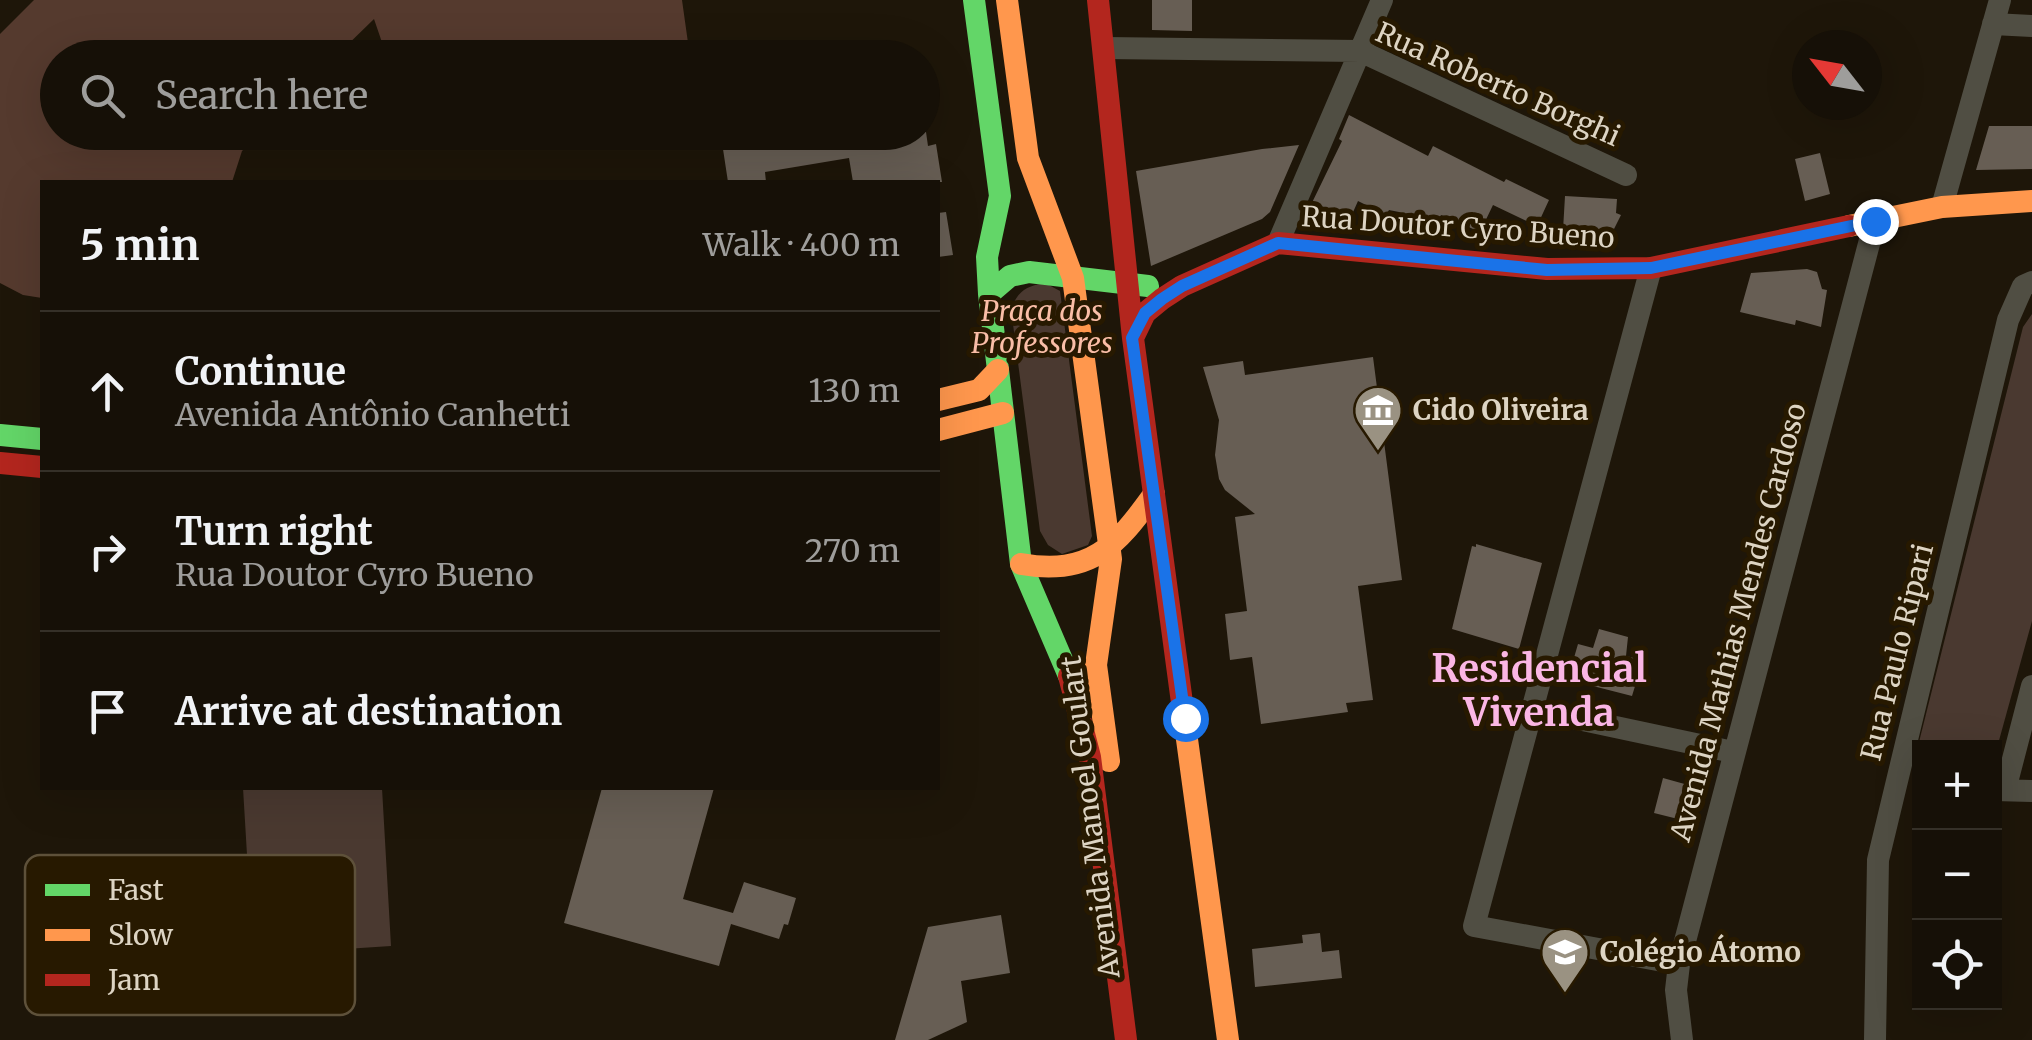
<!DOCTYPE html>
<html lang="en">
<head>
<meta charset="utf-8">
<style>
  :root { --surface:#161007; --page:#231e15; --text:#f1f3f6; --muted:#9e9d9b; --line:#353028 }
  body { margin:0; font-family:Merriweather,serif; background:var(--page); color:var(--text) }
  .controls { position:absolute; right:30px; bottom:30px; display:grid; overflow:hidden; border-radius:0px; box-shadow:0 10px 40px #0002 }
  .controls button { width:90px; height:90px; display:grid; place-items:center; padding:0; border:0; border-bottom:2px solid var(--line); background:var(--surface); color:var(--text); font:50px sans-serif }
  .compass { position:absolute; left:1792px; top:30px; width:90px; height:90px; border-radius:50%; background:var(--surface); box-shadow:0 10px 40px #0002; rotate:301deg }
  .stop { position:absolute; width:30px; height:30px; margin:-22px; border:8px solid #1a73e8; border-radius:50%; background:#fff }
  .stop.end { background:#1a73e8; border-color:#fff; box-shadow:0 2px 10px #0008 }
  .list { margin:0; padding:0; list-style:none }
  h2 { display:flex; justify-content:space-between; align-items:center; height:130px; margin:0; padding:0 40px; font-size:42px }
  h2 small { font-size:32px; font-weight:400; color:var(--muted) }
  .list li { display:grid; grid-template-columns:65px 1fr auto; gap:30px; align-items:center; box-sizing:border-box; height:160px; padding:0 40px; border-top:2px solid var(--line) }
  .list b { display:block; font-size:38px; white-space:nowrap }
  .list p { margin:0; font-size:32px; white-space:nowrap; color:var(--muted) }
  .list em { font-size:32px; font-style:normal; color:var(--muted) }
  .icon { flex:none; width:55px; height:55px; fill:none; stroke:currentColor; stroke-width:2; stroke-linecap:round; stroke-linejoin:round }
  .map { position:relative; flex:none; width:2032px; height:1040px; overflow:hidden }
  .search { position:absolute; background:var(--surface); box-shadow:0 10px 40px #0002; left:40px; top:40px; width:900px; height:110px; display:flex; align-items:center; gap:25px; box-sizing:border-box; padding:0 35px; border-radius:55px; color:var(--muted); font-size:38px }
  .panel { position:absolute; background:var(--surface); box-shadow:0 10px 40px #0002; left:40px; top:180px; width:900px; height:610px; border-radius:0px }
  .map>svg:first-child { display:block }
  .green { fill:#4a3930 }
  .forest { fill:#553a2e }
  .building { fill:#675e54 }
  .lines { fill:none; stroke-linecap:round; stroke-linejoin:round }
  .street { stroke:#504e43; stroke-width:22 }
  .fast { stroke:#63d668; stroke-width:22 }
  .slow { stroke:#ff974d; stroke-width:22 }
  .jam { stroke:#b3261e; stroke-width:22 }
  .route { stroke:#1a73e8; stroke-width:12 }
  .labels { text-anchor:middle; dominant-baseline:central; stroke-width:10; stroke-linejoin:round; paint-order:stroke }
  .street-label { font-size:28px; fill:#ddd4c3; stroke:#271900 }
  .park-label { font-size:28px; font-style:italic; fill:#fabea7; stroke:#271900 }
  .poi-label { font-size:28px; font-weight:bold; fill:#ddd4c3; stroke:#271900; text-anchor:start }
  .district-label { font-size:38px; font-weight:bold; fill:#fbb6e4; stroke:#271900 }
  .key { fill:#271900; stroke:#5e513a; stroke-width:2.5 }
  .key-label { font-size:28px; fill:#ddd4c3 }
</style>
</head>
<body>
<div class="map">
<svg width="2032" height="1040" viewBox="0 0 2032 1040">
  <rect width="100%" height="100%" fill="#1e1609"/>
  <path class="green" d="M 1045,283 L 1060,291 L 1092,536 L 1088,545 L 1062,554 L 1048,545 L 1040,531 L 1011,309 C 1018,291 1026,286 1045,283 Z
    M 2032,314 L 2032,621 L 1995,755 L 1994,748 L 1920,748 L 1919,760 L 1918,746 L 2023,327 Z
    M 243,788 L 382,788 L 391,946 L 253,955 Z"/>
  <path class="forest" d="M 34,0 L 682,0 L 690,57 L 387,57 L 374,19 L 335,57 L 58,58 L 58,132 L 260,133 L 242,151 L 232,182 L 42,182 L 42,298 L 23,295 L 0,283 L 0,34 Z"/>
  <path class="building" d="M 1152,0 L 1192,0 L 1192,31 L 1152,30 Z
    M 1349,115 L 1428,156 L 1433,146 L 1504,182 L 1506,179 L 1549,200 L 1537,226 L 1493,205 L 1480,232 L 1441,215 L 1434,229 L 1399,212 L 1389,210 L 1386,215 L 1358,201 L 1350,219 L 1321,218 L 1318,223 L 1311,220 L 1306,215 L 1342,141 L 1339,139 Z
    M 1989,126 L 2032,126 L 2032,169 L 1976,170 Z
    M 744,132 L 926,132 L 928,146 L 936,144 L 942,182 L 853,182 L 849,158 L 765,172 L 766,182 L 728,182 L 721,136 Z
    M 1299,145 L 1270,212 L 1262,219 L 1151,266 L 1136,171 L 1262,149 Z
    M 1820,153 L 1830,194 L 1805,201 L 1795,159 Z
    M 1565,196 L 1617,199 L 1616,213 L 1621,215 L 1612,233 L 1563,230 Z
    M 946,212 L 953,255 L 938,257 L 938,213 Z
    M 1807,269 L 1817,272 L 1822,289 L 1827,290 L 1821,327 L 1796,320 L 1795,325 L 1740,312 L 1751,273 Z
    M 1373,357 L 1402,580 L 1358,586 L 1373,700 L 1346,703 L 1348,712 L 1261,724 L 1252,657 L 1230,660 L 1225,614 L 1247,611 L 1235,517 L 1255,514 L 1225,490 L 1219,479 L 1215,455 L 1219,420 L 1203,367 L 1243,361 L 1245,375 Z
    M 1476,544 L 1542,563 L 1519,649 L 1452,629 L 1472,546 L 1476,547 Z
    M 1599,629 L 1628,637 L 1626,656 L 1643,660 L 1632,696 L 1589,685 L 1590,682 L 1583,680 L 1581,671 L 1571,668 L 1578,644 L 1593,648 Z
    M 1663,778 L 1699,788 L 1690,822 L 1654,813 Z
    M 602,788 L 714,788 L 683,899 L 733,913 L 744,882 L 796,898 L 788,925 L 784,924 L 779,939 L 731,924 L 719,966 L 564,923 Z
    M 1001,915 L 1010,973 L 961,981 L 967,1022 L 928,1040 L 895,1040 L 928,927 Z
    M 1320,933 L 1322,952 L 1339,950 L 1342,978 L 1255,987 L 1252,949 L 1303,943 L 1302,935 Z"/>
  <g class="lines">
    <path class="street" d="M 1993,24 L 2032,26
      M 1105,48 L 1360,51 L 1626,175
      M 1942,207 L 2000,0
      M 1278,243 L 1382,0
      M 1651,268 L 1474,926 L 1679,964
      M 1531,709 L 1733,752
      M 1994,790 L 2032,791
      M 2005,790 L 2032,686
      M 1682,1040 L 1676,990 L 1679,964 L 1875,221
      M 1875,1040 L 1878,860 L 2008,320 L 2023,286 L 2032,282"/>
    <path class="fast" d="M 974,0 L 1000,196 L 987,257 L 989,294 L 1021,564 L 1069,676
      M 989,294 L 1010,276 L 1029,272 L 1148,286
      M 0,435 L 42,439"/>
    <path class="slow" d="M 1007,0 L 1028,158 L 1073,278 L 1111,559 L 1096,665 L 1109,761
      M 1849,226 L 1942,207 L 2032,201
      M 938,400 L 979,390 L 998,370
      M 938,430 L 1003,413
      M 1021,564 C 1090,576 1116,547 1154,494
      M 1183,710 L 1228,1040"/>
    <path class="jam" d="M 1098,0 L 1133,338 L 1183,710
      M 1133,338 L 1145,313 L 1162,299 L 1182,286 L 1278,243 L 1547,269 L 1651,268 L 1849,226
      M 0,463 L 42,467
      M 1069,676 L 1090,757 L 1126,1040"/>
  </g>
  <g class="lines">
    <path class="route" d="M 1185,718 L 1132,338 L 1145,313 L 1162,299 L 1182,286 L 1278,243 L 1547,270 L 1651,268 L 1875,221"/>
  </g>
  <defs>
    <g id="museum-pin" transform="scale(2.5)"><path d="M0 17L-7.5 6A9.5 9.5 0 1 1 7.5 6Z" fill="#9a9282" stroke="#271900"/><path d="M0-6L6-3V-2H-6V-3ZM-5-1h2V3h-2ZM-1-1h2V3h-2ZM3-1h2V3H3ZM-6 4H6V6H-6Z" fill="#fff"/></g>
    <g id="school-pin" transform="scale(2.5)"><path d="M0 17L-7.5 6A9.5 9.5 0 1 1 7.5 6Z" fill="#9a9282" stroke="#271900"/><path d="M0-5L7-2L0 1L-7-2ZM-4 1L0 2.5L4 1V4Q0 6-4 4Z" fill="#fff"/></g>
  </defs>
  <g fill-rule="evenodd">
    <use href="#museum-pin" x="1378" y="410"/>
    <use href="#school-pin" x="1565" y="952"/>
  </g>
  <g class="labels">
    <g class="street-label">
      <text transform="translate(1498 84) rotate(24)">Rua Roberto Borghi</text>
      <text transform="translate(1458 227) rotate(4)">Rua Doutor Cyro Bueno</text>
      <text transform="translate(1738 622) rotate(-75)">Avenida Mathias Mendes Cardoso</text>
      <text transform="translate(1897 652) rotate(-76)">Rua Paulo Ripari</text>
      <text transform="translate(1090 817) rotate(-97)">Avenida Manoel Goulart</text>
    </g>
    <g class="park-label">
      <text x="1042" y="311">Praça dos<tspan x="1042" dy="32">Professores</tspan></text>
    </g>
    <g class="poi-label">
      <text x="1413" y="410">Cido Oliveira</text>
      <text x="1600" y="952">Colégio Átomo</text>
    </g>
    <g class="district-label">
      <text x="1539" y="668">Residencial<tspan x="1539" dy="44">Vivenda</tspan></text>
    </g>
  </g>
  <rect x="25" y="855" width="330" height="160" rx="15" class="key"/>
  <rect x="45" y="884" width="45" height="12" fill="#63d668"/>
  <rect x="45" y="929" width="45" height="12" fill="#ff974d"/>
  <rect x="45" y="974" width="45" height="12" fill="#b3261e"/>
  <g class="key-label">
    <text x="108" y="900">Fast</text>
    <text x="108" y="945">Slow</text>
    <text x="108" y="990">Jam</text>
  </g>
</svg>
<div class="controls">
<button>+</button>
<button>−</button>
<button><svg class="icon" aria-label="locate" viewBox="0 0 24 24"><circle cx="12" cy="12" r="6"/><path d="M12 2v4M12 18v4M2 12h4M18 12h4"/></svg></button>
</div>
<svg class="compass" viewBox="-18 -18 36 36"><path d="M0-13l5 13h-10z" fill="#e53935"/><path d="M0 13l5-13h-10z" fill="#9e9d9b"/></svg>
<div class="stop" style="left:1185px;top:718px"></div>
<div class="stop end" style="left:1875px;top:221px"></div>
<div class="search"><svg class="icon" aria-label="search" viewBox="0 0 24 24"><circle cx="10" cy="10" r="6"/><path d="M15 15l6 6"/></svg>Search here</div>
<section class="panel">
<h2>5 min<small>Walk · 400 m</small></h2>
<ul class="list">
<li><svg class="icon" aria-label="ahead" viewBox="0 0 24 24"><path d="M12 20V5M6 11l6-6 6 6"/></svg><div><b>Continue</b><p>Avenida Antônio Canhetti</p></div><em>130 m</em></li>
<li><svg class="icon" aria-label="right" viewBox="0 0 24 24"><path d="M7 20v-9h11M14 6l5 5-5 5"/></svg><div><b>Turn right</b><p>Rua Doutor Cyro Bueno</p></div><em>270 m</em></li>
<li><svg class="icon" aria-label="arrive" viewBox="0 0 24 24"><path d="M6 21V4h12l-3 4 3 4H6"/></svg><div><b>Arrive at destination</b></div></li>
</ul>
</section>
</div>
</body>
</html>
